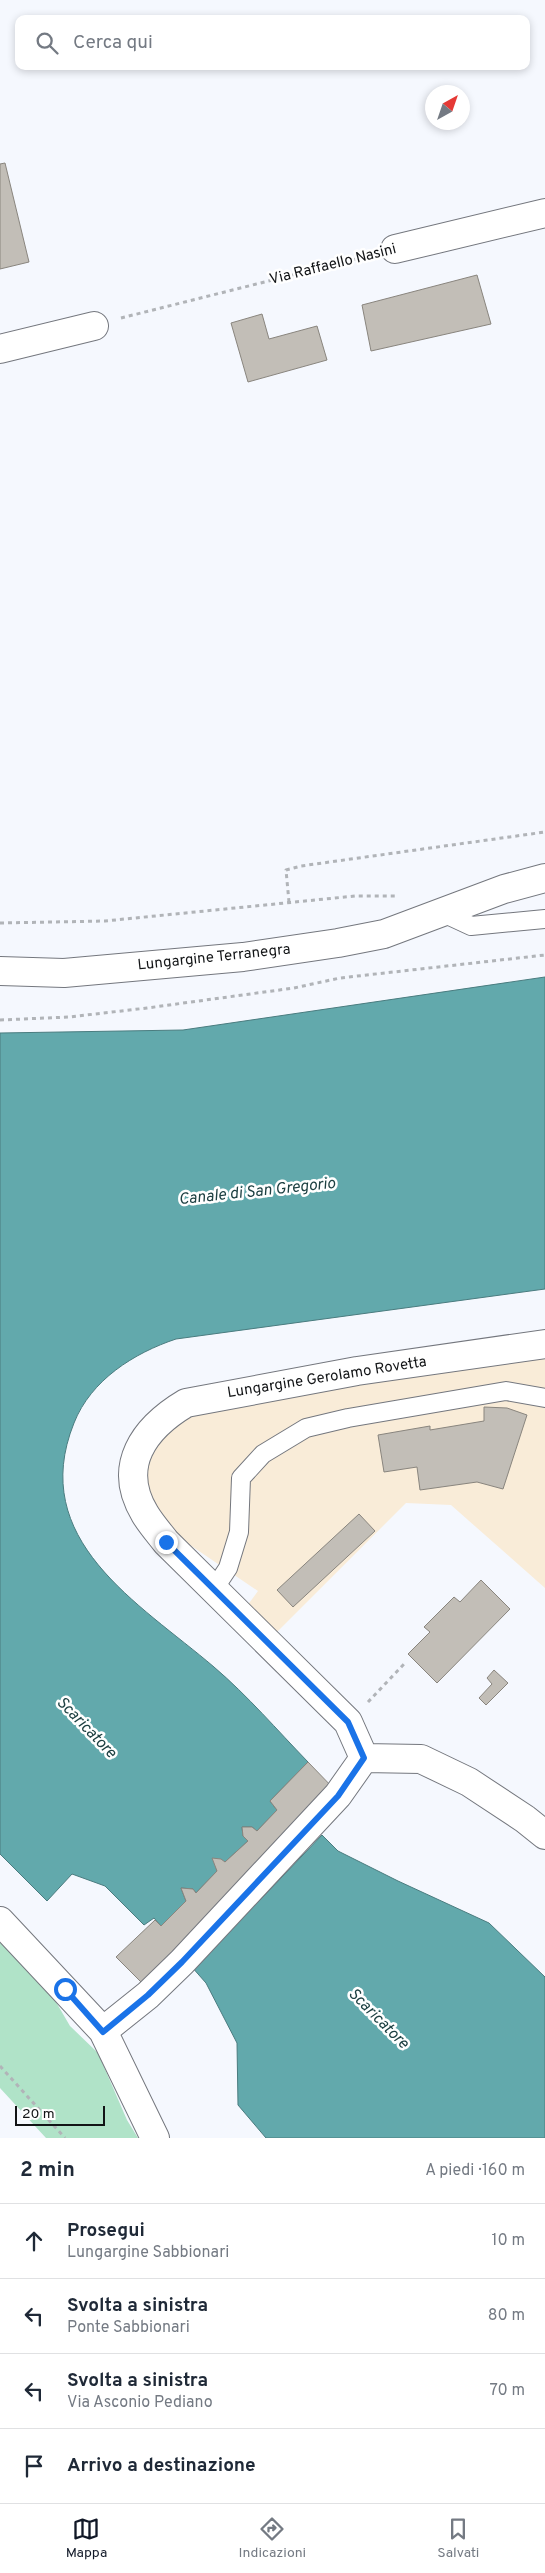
<!DOCTYPE html>
<html lang="it">
<head>
<meta charset="utf-8">
<style>
  :root { --surface:#fff; --page:#f2f2f3; --text:#1f2937; --muted:#747a83; --line:#e0e1e3; --accent:#111827 }
  body { margin:0; font-family:Overpass,sans-serif; background:var(--page); color:var(--text) }
  .compass { position:absolute; left:425px; top:85px; width:45px; height:45px; border-radius:50%; background:var(--surface); box-shadow:0 2px 8px #0003; rotate:40deg }
  .scale { position:absolute; left:15px; bottom:12px; width:90px; box-sizing:border-box; padding-left:5px; border:2px solid #121416; border-top:0; font-size:14px; line-height:18px; white-space:nowrap; color:#121416; -webkit-text-stroke:4px #fff; paint-order:stroke }
  .stop { position:absolute; width:15px; height:15px; margin:-11px; border:4px solid #1a73e8; border-radius:50%; background:#fff }
  .stop.end { background:#1a73e8; border-color:#fff; box-shadow:0 1px 5px #0008 }
  .list { margin:0; padding:0; list-style:none }
  h2 { display:flex; justify-content:space-between; align-items:center; height:65px; margin:0; padding:0 20px; font-size:21px }
  h2 small { font-size:16px; font-weight:400; color:var(--muted) }
  .list li { display:grid; grid-template-columns:32px 1fr auto; gap:15px; align-items:center; box-sizing:border-box; height:75px; padding:0 20px; border-top:1px solid var(--line) }
  .list b { display:block; font-size:19px; white-space:nowrap }
  .list p { margin:0; font-size:16px; white-space:nowrap; color:var(--muted) }
  .list em { font-size:16px; font-style:normal; color:var(--muted) }
  .icon { flex:none; width:28px; height:28px; fill:none; stroke:currentColor; stroke-width:2; stroke-linecap:round; stroke-linejoin:round }
  .map { position:relative; flex:none; width:545px; height:2138px; overflow:hidden }
  .search { position:absolute; background:var(--surface); box-shadow:0 2px 8px #0003; left:15px; right:15px; top:15px; height:55px; display:flex; align-items:center; gap:12px; box-sizing:border-box; padding:0 18px; border-radius:10px; color:var(--muted); font-size:19px }
  .sheet { height:365px; background:var(--surface) }
  nav { display:flex; justify-content:space-around; align-items:center; box-sizing:border-box; height:70px; border-top:1px solid var(--line); background:var(--surface); font-size:14px; color:var(--muted) }
  nav a { display:grid; justify-items:center; gap:2px }
  nav .on { color:var(--accent) }
  .map>svg:first-child { display:block }
  .industrial { fill:#f9ecd8 }
  .green { fill:#b0e3c8 }
  .water { fill:#62a9ac; stroke:#4a7c7f }
  .building { fill:#c2beb7; stroke:#89857e }
  .lines { fill:none; stroke-linecap:round; stroke-linejoin:round }
  .lane-casing { stroke:#74777e; stroke-width:20 }
  .street-casing { stroke:#74777e; stroke-width:30 }
  .path { stroke:#b1b4b8; stroke-width:3; stroke-dasharray:4 4; stroke-linecap:butt }
  .lane { stroke:#fff; stroke-width:18 }
  .street { stroke:#fff; stroke-width:28 }
  .route { stroke:#1a73e8; stroke-width:6 }
  .labels { text-anchor:middle; dominant-baseline:central; stroke-width:5; stroke-linejoin:round; paint-order:stroke }
  .street-label { font-size:15px; fill:#121416; stroke:#fff }
  .water-label { font-size:16px; font-style:italic; fill:#1d4042; stroke:#fff }
</style>
</head>
<body>
<div class="map">
<svg width="545" height="2138" viewBox="0 0 545 2138">
  <rect width="100%" height="100%" fill="#f5f8fe"/>
  <path class="industrial" d="M 545,1356 L 545,1588 L 451,1505 L 406,1503 L 277,1632 L 247,1606 L 258,1591 L 162,1526 L 143,1507 L 147,1441 L 202,1410 Z"/>
  <path class="green" d="M 0,1941 L 49,1990 L 70,2026 L 98,2053 L 127,2120 L 138,2138 L 46,2138 L 0,2088 Z"/>
  <path class="water" d="M 545,977 L 545,1289 L 176,1339 C 134,1353 91,1380 74,1423 C 27,1540 139,1603 214,1667 C 248,1696 277,1730 308,1762 L 270,1801 L 277,1810 L 257,1831 L 252,1827 L 242,1827 L 243,1836 L 248,1841 L 225,1862 L 214,1859 L 217,1871 L 196,1893 L 193,1889 L 181,1888 L 186,1901 L 161,1926 L 154,1918 L 144,1925 L 105,1886 L 72,1874 L 47,1901 L 0,1854 L 0,1033 L 183,1030 Z
    M 322,1835 L 338,1851 L 398,1881 L 489,1923 L 545,1977 L 545,2138 L 266,2138 L 238,2105 L 237,2043 L 206,1983 L 191,1966 L 261,1899 Z"/>
  <path class="building" d="M 5,163 L 29,262 L 0,269 L 0,164 Z
    M 477,275 L 491,324 L 371,351 L 362,305 Z
    M 262,314 L 269,339 L 317,326 L 327,360 L 248,382 L 231,323 Z
    M 484,1407 L 507,1408 L 527,1415 L 503,1489 L 477,1482 L 420,1490 L 417,1467 L 384,1472 L 378,1435 L 430,1426 L 430,1430 L 484,1421 Z
    M 359,1514 L 375,1531 L 293,1607 L 277,1590 Z
    M 481,1580 L 510,1609 L 437,1683 L 408,1654 L 430,1632 L 424,1627 L 454,1597 L 460,1602 Z
    M 494,1670 L 508,1683 L 486,1705 L 479,1698 L 492,1684 L 487,1678 Z
    M 308,1762 L 337,1792 L 146,1987 L 116,1957 L 155,1920 L 161,1926 L 186,1901 L 181,1888 L 193,1889 L 196,1893 L 217,1871 L 212,1858 L 221,1859 L 225,1862 L 248,1841 L 243,1836 L 242,1827 L 252,1827 L 257,1831 L 277,1810 L 270,1801 Z"/>
  <g class="lines">
    <g class="lane-casing">
      <path id="lane" d="M 443,913 L 471,926 L 545,919
        M 214,1589 L 228,1568 L 239,1532 L 241,1478 L 263,1454 L 306,1428 L 348,1418 L 506,1391 L 545,1398"/>
    </g>
    <g class="street-casing">
      <path id="street" d="M 395,249 L 545,213
        M 0,349 L 94,326
        M 0,971 L 64,973 L 243,957 L 338,943 L 384,934 L 504,889 L 545,878
        M 364,1758 L 348,1722 L 166,1542 C 159,1533 151,1524 145,1514 C 116,1466 144,1428 186,1403 L 357,1371 L 545,1344
        M 364,1758 L 421,1759 L 469,1782 L 525,1819 L 545,1835
        M 0,1921 L 103,2031 L 155,2138
        M 103,2031 L 148,1995 L 182,1962 L 338,1795 L 364,1758"/>
    </g>
    <path class="path" d="M 121,318 L 368,256
      M 289,902 L 286,870 L 301,866 L 545,832
      M 0,923 L 105,921 L 355,896 L 398,896
      M 0,1020 L 69,1017 L 147,1008 L 294,988 L 340,978 L 545,955
      M 368,1702 L 405,1663
      M 0,2066 L 65,2138"/>
    <use href="#lane" class="lane"/>
    <use href="#street" class="street"/>
  </g>
  <g class="lines">
    <path class="route" d="M 65,1989 L 103,2032 L 148,1995 L 182,1962 L 338,1796 L 364,1758 L 348,1722 L 166,1542"/>
  </g>
  <g class="labels">
    <g class="street-label">
      <text transform="translate(333 265) rotate(-14)">Via Raffaello Nasini</text>
      <text transform="translate(214 958) rotate(-6)">Lungargine Terranegra</text>
      <text transform="translate(327 1378) rotate(-9)">Lungargine Gerolamo Rovetta</text>
    </g>
    <g class="water-label">
      <text transform="translate(257 1192) rotate(-6)">Canale di San Gregorio</text>
      <text transform="translate(86 1728) rotate(46)">Scaricatore</text>
      <text transform="translate(378 2019) rotate(45)">Scaricatore</text>
    </g>
  </g>
</svg>
<svg class="compass" viewBox="-18 -18 36 36"><path d="M0-13l5 13h-10z" fill="#e53935"/><path d="M0 13l5-13h-10z" fill="#747a83"/></svg>
<div class="scale">20 m</div>
<div class="stop" style="left:65px;top:1989px"></div>
<div class="stop end" style="left:166px;top:1542px"></div>
<div class="search"><svg class="icon" aria-label="search" viewBox="0 0 24 24"><circle cx="10" cy="10" r="6"/><path d="M15 15l6 6"/></svg>Cerca qui</div>
</div>
<section class="sheet">
<h2>2 min<small>A piedi · 160 m</small></h2>
<ul class="list">
<li><svg class="icon" aria-label="ahead" viewBox="0 0 24 24"><path d="M12 20V5M6 11l6-6 6 6"/></svg><div><b>Prosegui</b><p>Lungargine Sabbionari</p></div><em>10 m</em></li>
<li><svg class="icon" aria-label="left" viewBox="0 0 24 24"><path d="M17 20v-9H6M10 6l-5 5 5 5"/></svg><div><b>Svolta a sinistra</b><p>Ponte Sabbionari</p></div><em>80 m</em></li>
<li><svg class="icon" aria-label="left" viewBox="0 0 24 24"><path d="M17 20v-9H6M10 6l-5 5 5 5"/></svg><div><b>Svolta a sinistra</b><p>Via Asconio Pediano</p></div><em>70 m</em></li>
<li><svg class="icon" aria-label="arrive" viewBox="0 0 24 24"><path d="M6 21V4h12l-3 4 3 4H6"/></svg><div><b>Arrivo a destinazione</b></div></li>
</ul>
</section>
<nav>
<a class="on"><svg class="icon" aria-label="map" viewBox="0 0 24 24"><path d="M3 6l6-2 6 2 6-2v14l-6 2-6-2-6 2zM9 4v14M15 6v14"/></svg>Mappa</a>
<a><svg class="icon" aria-label="directions" viewBox="0 0 24 24"><path d="M12 3l9 9-9 9-9-9zM9 14v-3h6M13 9l2 2-2 2"/></svg>Indicazioni</a>
<a><svg class="icon" aria-label="saved" viewBox="0 0 24 24"><path d="M7 4h10v16l-5-4-5 4z"/></svg>Salvati</a>
</nav>
</body>
</html>
